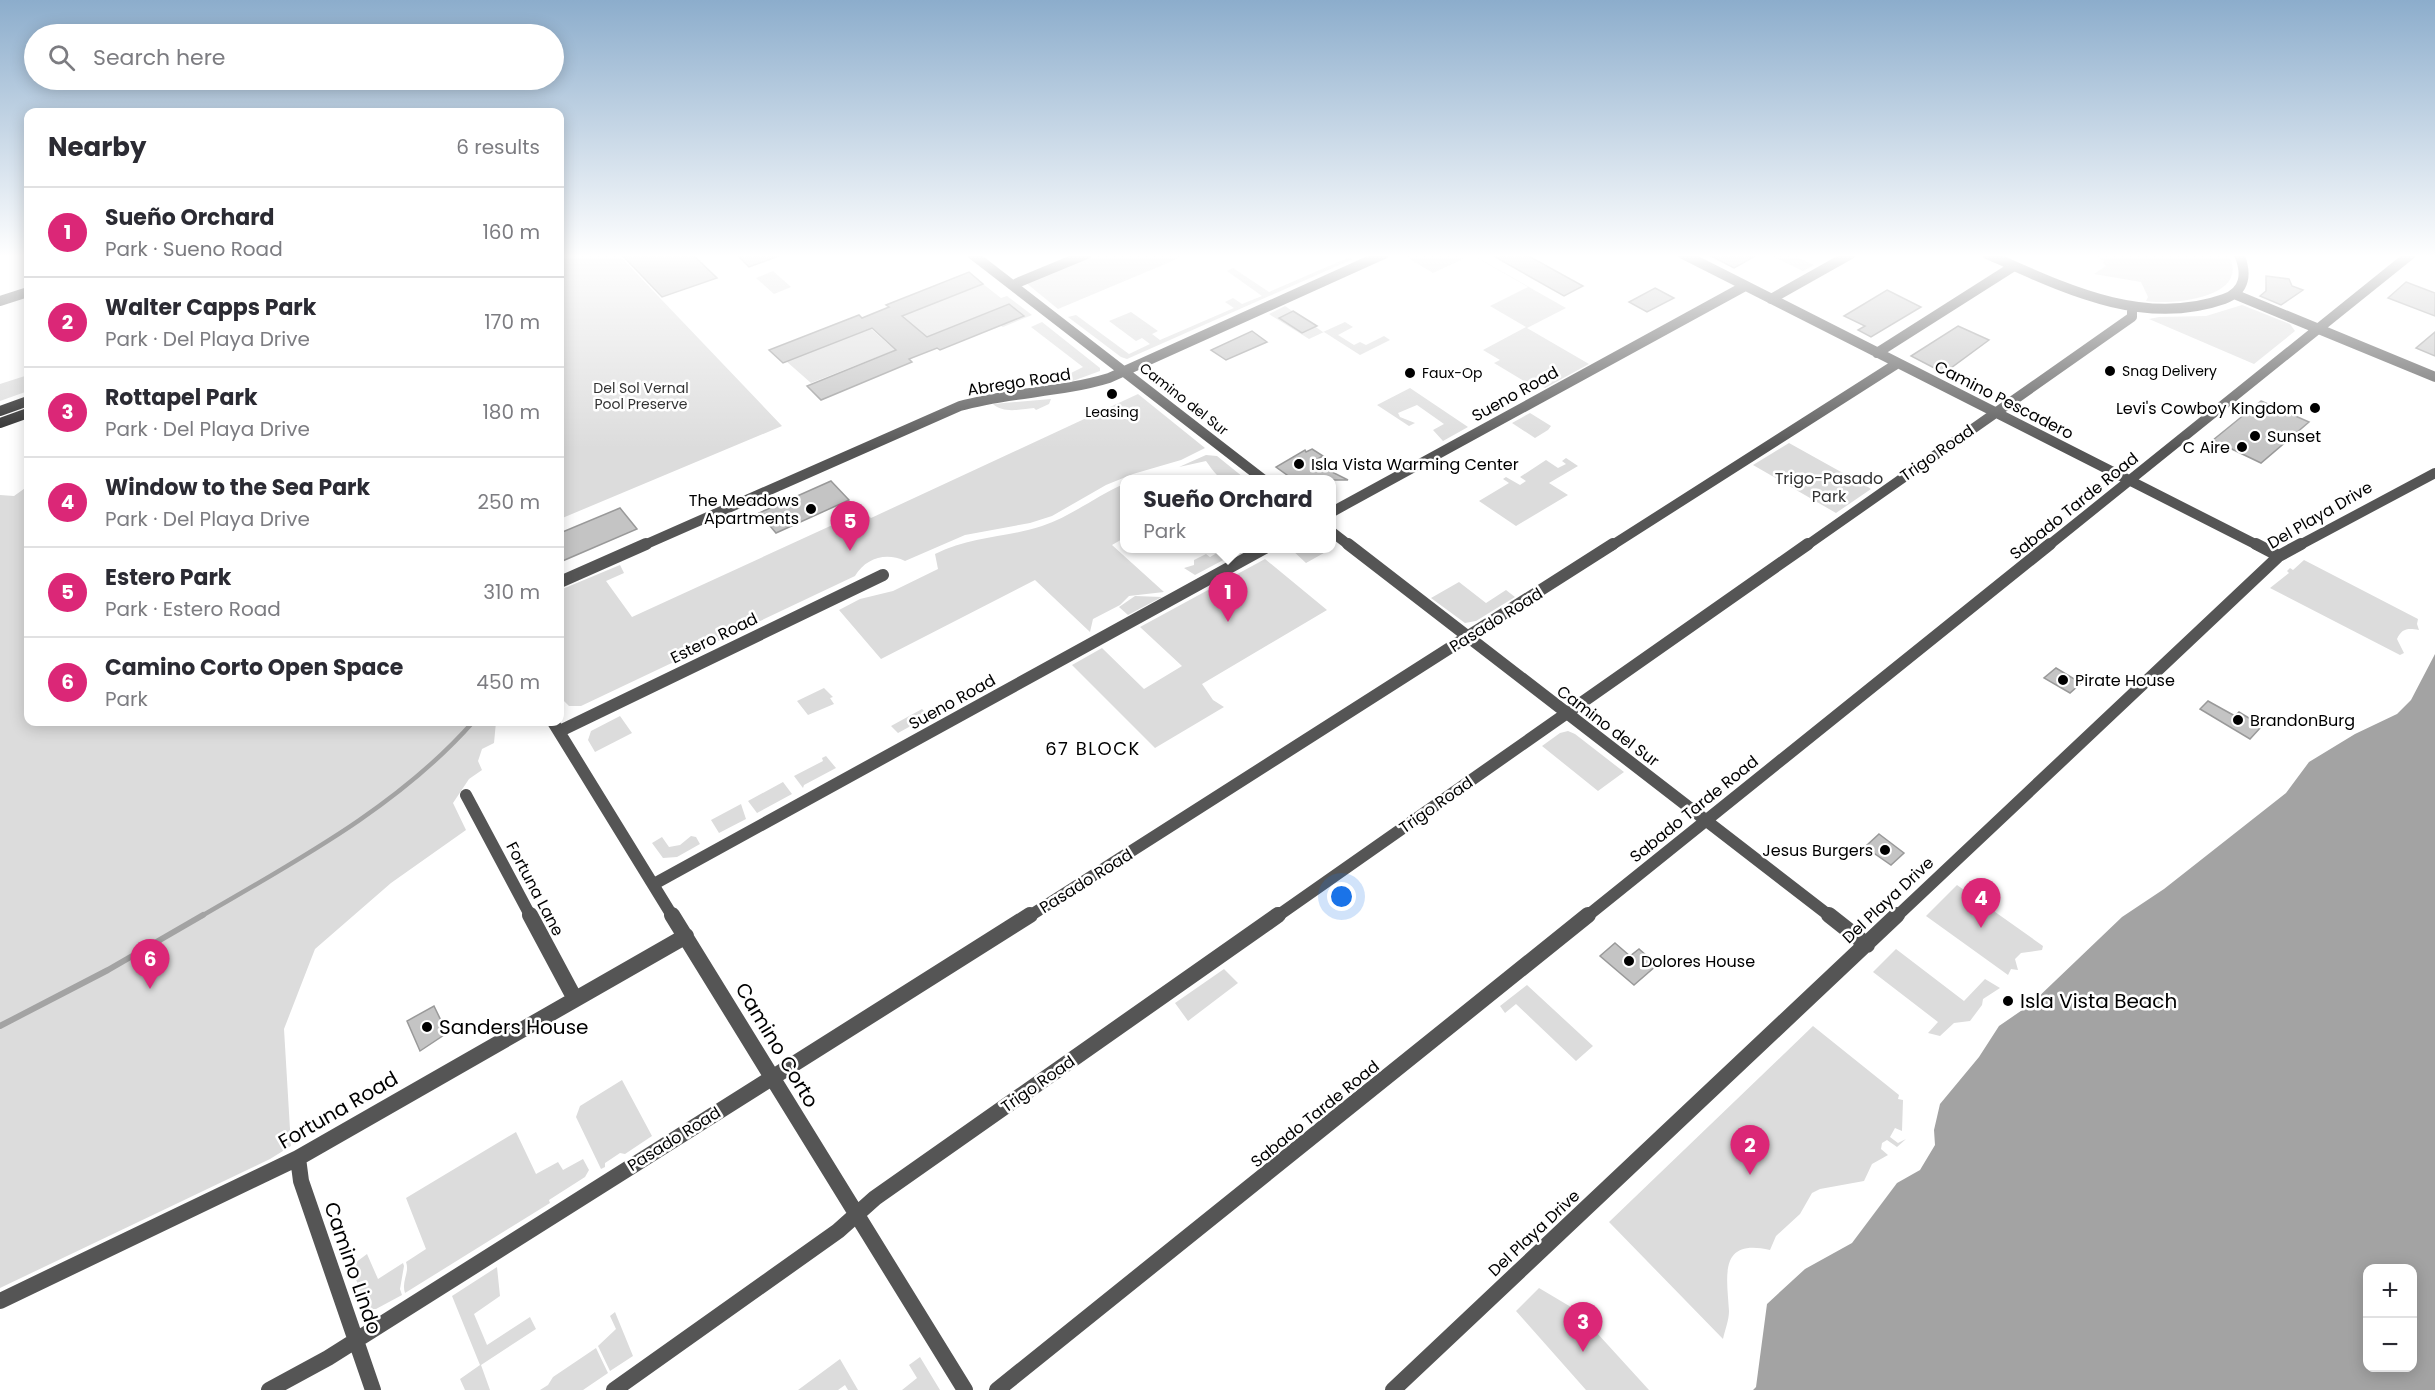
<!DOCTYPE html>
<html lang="en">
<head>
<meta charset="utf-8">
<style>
  :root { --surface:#fff; --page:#f7f7f7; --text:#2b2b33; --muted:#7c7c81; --line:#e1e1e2; --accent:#db2777 }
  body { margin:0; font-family:Poppins,sans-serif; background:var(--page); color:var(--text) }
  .controls { position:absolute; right:18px; bottom:18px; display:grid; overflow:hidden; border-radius:12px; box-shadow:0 3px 15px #0003 }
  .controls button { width:54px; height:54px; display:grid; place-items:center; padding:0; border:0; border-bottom:2px solid var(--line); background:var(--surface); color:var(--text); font:30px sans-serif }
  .you { position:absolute; left:1342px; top:897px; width:21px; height:21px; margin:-15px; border:4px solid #fff; border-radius:50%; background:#1a73e8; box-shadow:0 0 0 9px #1a73e833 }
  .badge { display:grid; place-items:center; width:39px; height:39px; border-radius:50%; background:var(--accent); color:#fff; font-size:20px; font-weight:700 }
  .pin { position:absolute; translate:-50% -50px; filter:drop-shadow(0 2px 3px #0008) }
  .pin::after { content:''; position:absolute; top:32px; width:21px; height:18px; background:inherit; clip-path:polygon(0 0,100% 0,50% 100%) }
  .popup { position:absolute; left:1120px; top:475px; width:216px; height:78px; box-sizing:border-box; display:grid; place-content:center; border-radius:12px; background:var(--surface); filter:drop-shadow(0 2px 4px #0005); font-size:20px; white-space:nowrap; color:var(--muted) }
  .popup b { font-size:22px; color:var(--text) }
  .popup::after { content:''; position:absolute; left:50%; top:100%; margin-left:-12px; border:12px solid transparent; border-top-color:var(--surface) }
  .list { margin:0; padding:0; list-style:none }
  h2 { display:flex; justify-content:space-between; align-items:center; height:78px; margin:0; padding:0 24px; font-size:26px }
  h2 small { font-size:20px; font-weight:400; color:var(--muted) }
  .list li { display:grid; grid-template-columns:39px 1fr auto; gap:18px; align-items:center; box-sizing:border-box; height:90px; padding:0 24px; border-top:2px solid var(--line) }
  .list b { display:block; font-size:22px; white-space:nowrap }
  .list p { margin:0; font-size:20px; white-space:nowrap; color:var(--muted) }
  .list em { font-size:20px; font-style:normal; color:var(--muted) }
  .icon { flex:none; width:33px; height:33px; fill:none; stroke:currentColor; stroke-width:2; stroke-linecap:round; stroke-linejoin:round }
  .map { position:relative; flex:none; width:2435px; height:1390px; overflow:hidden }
  .search { position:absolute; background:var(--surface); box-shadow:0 3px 15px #0003; left:24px; top:24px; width:540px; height:66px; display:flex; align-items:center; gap:15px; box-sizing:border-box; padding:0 21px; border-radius:33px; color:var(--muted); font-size:22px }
  .panel { position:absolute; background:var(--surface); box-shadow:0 3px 15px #0003; left:24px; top:108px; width:540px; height:618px; border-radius:12px }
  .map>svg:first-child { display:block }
  .green { fill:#dcdcdc }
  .water { fill:#a3a3a3; fill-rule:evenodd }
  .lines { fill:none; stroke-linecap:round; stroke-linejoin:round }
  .stream-far1 { stroke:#a3a3a3; stroke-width:4.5 }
  .stream { stroke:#a3a3a3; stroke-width:6 }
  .building { fill:#c4c4c4; stroke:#999; stroke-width:1.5 }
  .street-far2 { stroke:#555; stroke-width:10 }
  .street-far1 { stroke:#555; stroke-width:12 }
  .street { stroke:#555; stroke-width:16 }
  .secondary { stroke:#222; stroke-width:10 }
  .poi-dot { fill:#000; stroke:#fff; stroke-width:2 }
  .labels { text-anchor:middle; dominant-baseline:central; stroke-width:5; stroke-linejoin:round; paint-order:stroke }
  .far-poi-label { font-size:14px; fill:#000; stroke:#fff; text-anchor:start }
  .far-park-label { font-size:14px; fill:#333; stroke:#fff }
  .far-street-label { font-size:14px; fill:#000; stroke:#fff }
  .street-label { font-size:16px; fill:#000; stroke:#fff }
  .poi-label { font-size:16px; fill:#000; stroke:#fff; text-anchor:start }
  .park-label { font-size:16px; fill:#333; stroke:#fff }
  .neighbourhood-label { font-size:18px; letter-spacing:1.5px; fill:#000; stroke:#fff }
  .near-poi-label { font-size:20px; fill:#000; stroke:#fff; text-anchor:start }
  .near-street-label { font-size:20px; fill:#000; stroke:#fff }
</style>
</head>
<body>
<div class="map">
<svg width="2435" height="1390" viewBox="0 0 2435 1390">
  <rect width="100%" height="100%" fill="#fff"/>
  <path class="green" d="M 560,254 L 618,254 L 782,426 L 560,519 Z
    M 1097,254 L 1189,254 L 1058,309 L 1025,282 Z
    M 1455,254 L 1465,258 L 1433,273 L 1403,255 Z
    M 1470,254 L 1471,254 L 1566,308 L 1527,328 L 1589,364 L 1545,388 L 1542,386 L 1537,389 L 1494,363 L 1500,360 L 1483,350 L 1526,327 L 1490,306 L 1528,287 Z
    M 1768,254 L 1803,254 L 1799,258 L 1814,265 L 1803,271 Z
    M 2099,254 L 2228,254 C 2253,298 2172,305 2146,301 L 2148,297 L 2141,282 L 2094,274 L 2106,266 L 2103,263 L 2105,261 L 2096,257 Z
    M 1350,257 L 1353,259 L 1127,359 L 1121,357 L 1068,317 L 1076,315 L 1129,354 L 1150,344 L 1142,338 L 1136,341 L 1109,321 L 1131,312 L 1158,331 L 1152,334 L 1160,340 L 1234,308 L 1225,302 L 1233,298 L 1242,304 L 1262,296 L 1227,271 L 1233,268 L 1269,292 Z
    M 773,271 L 791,287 L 774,294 L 756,278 Z
    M 983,284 L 1001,298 L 1007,296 L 1032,315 L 1003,327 L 999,325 L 1022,315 L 1009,304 L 927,337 L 902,316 Z
    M 2242,305 L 2290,324 L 2295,331 L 2254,364 L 2149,319 L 2159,317 L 2206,316 Z
    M 1285,306 L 1323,332 L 1345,322 L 1353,327 L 1338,335 L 1354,345 L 1360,342 L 1366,345 L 1384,336 L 1390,340 L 1360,355 L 1324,332 L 1309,339 L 1269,314 Z
    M 1042,322 L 1100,368 L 1100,371 L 1070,382 L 1051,383 L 1083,367 L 1031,327 Z
    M 870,328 L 895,350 L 811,383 L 786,361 Z
    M 28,375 L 28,391 L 0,401 L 0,384 Z
    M 1410,388 L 1468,427 L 1443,441 L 1433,430 L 1444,424 L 1417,405 L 1398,413 L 1400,417 L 1415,423 L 1409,426 L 1377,405 Z
    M 1138,394 L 1205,448 L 1181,460 L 1133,474 L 1106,485 L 1052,516 L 1030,523 L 965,535 L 905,561 C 886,552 866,558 855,576 L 581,706 L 569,706 L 560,697 L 560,590 L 620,565 L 624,573 L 606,581 L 632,617 L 863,511 L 871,518 Z
    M 1051,399 L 1049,404 L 1036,410 L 1034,408 C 1021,409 1004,414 993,404 Z
    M 1530,413 L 1551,426 L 1548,430 L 1535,438 L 1512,423 Z
    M 1789,443 L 1868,487 L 1871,489 L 1836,513 L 1753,465 Z
    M 1206,455 L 1217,456 L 1243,477 C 1223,487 1216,475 1206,461 L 1179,467 Z
    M 1566,458 L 1578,466 L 1549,483 L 1568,495 L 1516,526 L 1479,501 L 1509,483 L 1503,479 L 1506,477 L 1520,485 L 1526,481 L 1520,477 L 1546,460 L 1558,468 L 1566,464 L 1562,461 Z
    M 1124,484 L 1124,538 L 1112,545 L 1164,592 L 1129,596 L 1120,605 L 1093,619 L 1090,632 L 1035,580 L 881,659 L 839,610 L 860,599 L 893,591 L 938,569 L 935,554 C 971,536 1006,538 1042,526 C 1072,516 1096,496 1124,484 Z
    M 28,486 L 28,722 L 496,722 L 494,743 L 482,749 L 478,761 L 482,770 L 469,779 L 453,803 L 466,830 L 391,883 L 315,949 L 284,1029 L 291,1146 L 270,1159 L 0,1288 L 0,495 L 14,496 Z
    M 1290,548 L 1330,548 L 1331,549 L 1306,563 Z
    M 1222,550 L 1229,557 L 1195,575 L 1184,568 L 1194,565 L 1194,560 L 1206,554 L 1210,557 Z
    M 1265,559 L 1327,610 L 1202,684 L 1213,700 L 1224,707 L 1155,748 L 1072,665 L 1102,648 L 1144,689 L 1182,666 L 1140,627 Z
    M 2304,560 L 2418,619 L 2417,624 L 2419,630 C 2408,628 2402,628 2397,639 L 2404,653 L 2400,655 L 2270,588 L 2289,573 L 2287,571 L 2290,568 L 2293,570 Z
    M 1459,582 L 1486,603 L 1506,590 L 1515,597 L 1476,621 L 1465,623 L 1431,598 Z
    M 1135,596 L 1162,597 L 1128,615 L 1119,607 Z
    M 824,688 L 833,697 L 830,698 L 834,704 L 808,715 L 797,701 Z
    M 922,709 L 929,716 L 898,733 L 891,726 Z
    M 620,716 L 632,733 L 595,752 L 588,740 L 591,731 Z
    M 1568,731 L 1575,734 L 1624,772 L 1598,791 L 1542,746 L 1560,733 Z
    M 826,756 L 836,768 L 804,785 L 803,788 L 794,776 L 823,761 L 822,758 Z
    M 783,782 L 792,794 L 757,813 L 748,801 Z
    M 741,804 L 746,819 L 719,833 L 711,820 Z
    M 691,836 L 696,837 L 700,844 L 677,857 L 663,858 L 652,843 L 662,837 L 669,847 L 680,845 Z
    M 1957,885 L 2043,946 L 2042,950 L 2021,953 L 2015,959 L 2018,970 L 2011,969 L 2008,975 L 1926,916 Z
    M 1896,949 L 1964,1001 L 1985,979 L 2000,988 L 1983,999 L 1982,1005 L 1970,1021 L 1954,1023 L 1940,1036 L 1928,1033 L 1938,1022 L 1873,972 Z
    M 1224,969 L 1238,983 L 1188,1021 L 1175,1003 Z
    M 1527,985 L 1593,1046 L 1576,1061 L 1516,1004 L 1505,1013 L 1500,1006 Z
    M 1813,1026 L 1899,1095 L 1898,1099 L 1903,1100 L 1902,1131 L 1895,1128 L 1890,1137 L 1898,1143 L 1906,1139 L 1897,1147 L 1887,1140 L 1882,1143 L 1881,1149 L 1888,1155 L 1872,1164 L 1864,1181 L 1820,1189 L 1812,1193 L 1800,1214 L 1776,1236 L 1770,1250 C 1718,1238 1727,1277 1729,1311 C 1729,1320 1725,1330 1723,1339 L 1609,1222 Z
    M 622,1080 L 652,1136 L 625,1154 L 620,1153 L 605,1163 L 605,1167 L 601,1169 L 576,1117 L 580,1106 Z
    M 516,1132 L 536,1174 L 558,1162 L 563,1170 L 583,1159 L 589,1170 L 585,1177 L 549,1200 L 550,1203 L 405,1293 C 401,1281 410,1273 406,1262 L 426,1249 L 406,1198 Z
    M 367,1254 L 378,1279 L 403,1263 L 404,1266 L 400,1289 L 402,1295 L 376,1309 L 369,1309 L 366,1306 L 351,1266 Z
    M 497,1267 L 500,1296 L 474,1314 L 487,1345 L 530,1317 L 536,1329 L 481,1365 L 490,1390 L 465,1390 L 460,1379 L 480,1365 L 452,1296 Z
    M 1539,1288 L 1576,1310 L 1649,1390 L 1586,1390 L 1516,1311 Z
    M 615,1312 L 633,1356 L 610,1371 L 598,1346 L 616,1329 L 610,1316 Z
    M 596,1348 L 608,1373 L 583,1390 L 540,1390 L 548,1385 L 553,1377 Z
    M 920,1357 L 940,1390 L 902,1390 L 917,1378 L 909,1365 Z
    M 840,1359 L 858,1390 L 848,1390 L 845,1385 L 838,1390 L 798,1390 Z"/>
  <path class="water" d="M 2435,654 L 2435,1390 L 1753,1390 L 1756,1387 L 1767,1304 L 1805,1269 L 1852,1243 L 1897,1183 L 1920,1170 L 1935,1145 L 1934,1130 L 1940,1104 L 1979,1057 L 1999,1026 L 2031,1004 L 2122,917 L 2164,889 L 2286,793 L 2309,762 L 2355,734 L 2397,714 L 2411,700 ZM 2368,1268 L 2412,1268 L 2412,1368 L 2368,1368 Z"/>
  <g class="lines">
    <path class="stream-far1" d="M 200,917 C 296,861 399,806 473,722"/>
    <path class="stream" d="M 0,1026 L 108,970 L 203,915"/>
  </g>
  <path class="building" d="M 621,254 L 692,254 L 717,278 L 662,297 Z
    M 736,254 L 779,254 L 779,256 L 749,267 Z
    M 1490,254 L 1525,254 L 1583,286 L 1564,296 Z
    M 1707,254 L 1759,254 L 1734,268 Z
    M 969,272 L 983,284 L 902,316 L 927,337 L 1009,304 L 1024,316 L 940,350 L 937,348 L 909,359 L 912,362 L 821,400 L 807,386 L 896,350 L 872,328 L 783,363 L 769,350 L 859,315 L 862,318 L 889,307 L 886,305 Z
    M 2266,276 L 2289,279 L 2292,286 L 2303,290 L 2281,305 L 2260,296 L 2266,291 Z
    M 2406,282 L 2435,293 L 2435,316 L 2388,298 Z
    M 1655,288 L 1674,298 L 1647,312 L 1629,302 Z
    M 1887,290 L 1921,307 L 1871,337 L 1858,330 L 1865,326 L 1844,316 Z
    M 1293,311 L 1317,326 L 1302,333 L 1279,318 Z
    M 1958,326 L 1989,340 L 1944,373 L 1911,356 Z
    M 1252,331 L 1267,342 L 1226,360 L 1211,350 Z
    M 2435,332 L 2435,356 L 2416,348 Z
    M 2261,401 L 2309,422 L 2261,463 L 2213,440 Z
    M 1312,449 L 1323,456 L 1312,462 L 1348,480 L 1294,480 L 1276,467 L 1305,450 L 1306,452 Z
    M 831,481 L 849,500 L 776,533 L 759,513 Z
    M 620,508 L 637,529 L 560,562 L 560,533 Z
    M 2056,668 L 2081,683 L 2070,693 L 2044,678 Z
    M 2208,701 L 2235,716 L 2239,712 L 2262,726 L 2250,739 L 2200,709 Z
    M 1879,834 L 1904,853 L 1891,865 L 1865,847 Z
    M 1615,943 L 1630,956 L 1639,949 L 1657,965 L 1634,985 L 1600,956 Z
    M 434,1006 L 447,1033 L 420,1051 L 407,1021 Z"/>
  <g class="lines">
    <path class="street-far2" d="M 972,254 L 1264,480
      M 1683,254 L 2259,546
      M 1987,254 C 2062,287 2142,328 2224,299 C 2246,291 2247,273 2239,254
      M 1017,283 L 1087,254
      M 2234,294 L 2435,377
      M 1771,299 L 1851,254
      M 0,301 L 28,292
      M 1877,353 L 2014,266
      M 1332,512 L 1745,286
      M 1332,532 L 1350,546
      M 642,546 L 960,406 C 1009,392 1060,393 1109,378 L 1384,254
      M 1611,546 L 1898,363
      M 1806,546 L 2132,317 L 2132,307
      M 2048,546 L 2411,254
      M 2298,546 L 2435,473"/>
    <path class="street-far1" d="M 1348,544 L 1831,917
      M 2256,544 L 2279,556
      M 560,582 L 646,544
      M 553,722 L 673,917
      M 560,731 L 883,575
      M 466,795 L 531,917
      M 654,884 L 1265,548
      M 1028,917 L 1613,544
      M 1276,917 L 1808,544
      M 1586,917 L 2050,544
      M 1896,917 L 2279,556 L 2301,544"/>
    <path class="street" d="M 530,915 L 575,999
      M 672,915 L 965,1390
      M 1829,915 L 1867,945
      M 298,1158 L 301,1181 L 373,1390
      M 0,1301 L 298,1158 L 686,936
      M 269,1390 L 328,1358 L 1030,915
      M 614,1390 L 838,1231 L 875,1198 L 1278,915
      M 997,1390 L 1588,915
      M 1393,1390 L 1897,915"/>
    <path class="secondary" d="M 0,411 L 28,401
      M 0,423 L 28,413"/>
  </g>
  <linearGradient id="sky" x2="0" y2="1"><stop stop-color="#8cadcc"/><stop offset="0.57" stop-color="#fff"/><stop offset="1" stop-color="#fff" stop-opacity="0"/></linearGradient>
  <rect width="2435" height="449" fill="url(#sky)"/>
  <g class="poi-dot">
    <circle cx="2110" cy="371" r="6"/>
    <circle cx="1410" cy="373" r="6"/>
    <circle cx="1112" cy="394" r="6"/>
    <circle cx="2315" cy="408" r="6"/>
    <circle cx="2255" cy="436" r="6"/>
    <circle cx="2242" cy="447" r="6"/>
    <circle cx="1299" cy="464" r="6"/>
    <circle cx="811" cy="509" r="6"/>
    <circle cx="2063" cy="680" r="6"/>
    <circle cx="2238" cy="720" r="6"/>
    <circle cx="1885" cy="850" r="6"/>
    <circle cx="1629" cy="961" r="6"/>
    <circle cx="2008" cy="1001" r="6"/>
    <circle cx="427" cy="1027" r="6"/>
  </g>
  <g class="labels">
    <g class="far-poi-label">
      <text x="2122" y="371">Snag Delivery</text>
      <text x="1422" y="373">Faux-Op</text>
      <text x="1112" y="412" text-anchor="middle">Leasing</text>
    </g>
    <g class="far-park-label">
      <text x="641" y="388">Del Sol Vernal<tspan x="641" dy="16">Pool Preserve</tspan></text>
    </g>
    <g class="far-street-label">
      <text transform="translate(1184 399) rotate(38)">Camino del Sur</text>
    </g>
    <g class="street-label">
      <text transform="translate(1019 382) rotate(-9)">Abrego Road</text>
      <text transform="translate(1515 394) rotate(-29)">Sueno Road</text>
      <text transform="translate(2004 400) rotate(27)">Camino Pescadero</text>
      <text transform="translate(1937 453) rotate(-35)">Trigo Road</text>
      <text transform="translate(2074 506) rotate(-39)">Sabado Tarde Road</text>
      <text transform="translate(2320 515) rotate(-30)">Del Playa Drive</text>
      <text transform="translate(1496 620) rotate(-32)">Pasado Road</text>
      <text transform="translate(714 638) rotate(-26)">Estero Road</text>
      <text transform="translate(952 702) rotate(-29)">Sueno Road</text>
      <text transform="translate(1608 726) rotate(37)">Camino del Sur</text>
      <text transform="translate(1436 805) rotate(-35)">Trigo Road</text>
      <text transform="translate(1694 809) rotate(-39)">Sabado Tarde Road</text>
      <text transform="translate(1086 881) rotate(-32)">Pasado Road</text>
      <text transform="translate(535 889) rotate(62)">Fortuna Lane</text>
      <text transform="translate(1888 900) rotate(-43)">Del Playa Drive</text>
      <text transform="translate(1038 1084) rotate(-35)">Trigo Road</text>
      <text transform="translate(1315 1114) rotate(-39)">Sabado Tarde Road</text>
      <text transform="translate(674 1139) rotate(-32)">Pasado Road</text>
      <text transform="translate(1534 1233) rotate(-43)">Del Playa Drive</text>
    </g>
    <g class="poi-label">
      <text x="2303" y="408" text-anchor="end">Levi's Cowboy Kingdom</text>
      <text x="2267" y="436">Sunset</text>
      <text x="2230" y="447" text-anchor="end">C Aire</text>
      <text x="1311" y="464">Isla Vista Warming Center</text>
      <text x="799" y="500" text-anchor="end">The Meadows<tspan x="799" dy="18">Apartments</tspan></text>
      <text x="2075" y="680">Pirate House</text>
      <text x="2250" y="720">BrandonBurg</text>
      <text x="1873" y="850" text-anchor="end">Jesus Burgers</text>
      <text x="1641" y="961">Dolores House</text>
    </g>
    <g class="park-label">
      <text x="1829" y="478">Trigo-Pasado<tspan x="1829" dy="18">Park</tspan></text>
    </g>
    <g class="neighbourhood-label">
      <text x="1093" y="748">67 BLOCK</text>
    </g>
    <g class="near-poi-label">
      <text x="2020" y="1001">Isla Vista Beach</text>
      <text x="439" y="1027">Sanders House</text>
    </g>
    <g class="near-street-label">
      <text transform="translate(777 1045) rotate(59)">Camino Corto</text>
      <text transform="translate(338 1110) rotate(-30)">Fortuna Road</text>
      <text transform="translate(353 1268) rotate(71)">Camino Lindo</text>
    </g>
  </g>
</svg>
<div class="controls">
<button>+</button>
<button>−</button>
</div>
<div class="you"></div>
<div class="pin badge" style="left:1228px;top:622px">1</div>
<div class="popup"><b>Sueño Orchard</b>Park</div>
<div class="pin badge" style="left:1750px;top:1175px">2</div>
<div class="pin badge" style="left:1583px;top:1352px">3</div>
<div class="pin badge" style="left:1981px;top:928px">4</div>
<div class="pin badge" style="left:850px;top:551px">5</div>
<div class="pin badge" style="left:150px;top:989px">6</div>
<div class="search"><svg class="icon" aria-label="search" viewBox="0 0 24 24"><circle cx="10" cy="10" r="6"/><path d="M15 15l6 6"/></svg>Search here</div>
<section class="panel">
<h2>Nearby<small>6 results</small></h2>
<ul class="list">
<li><span class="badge">1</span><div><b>Sueño Orchard</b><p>Park · Sueno Road</p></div><em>160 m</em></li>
<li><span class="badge">2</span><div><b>Walter Capps Park</b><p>Park · Del Playa Drive</p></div><em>170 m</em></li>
<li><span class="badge">3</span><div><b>Rottapel Park</b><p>Park · Del Playa Drive</p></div><em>180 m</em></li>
<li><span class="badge">4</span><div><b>Window to the Sea Park</b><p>Park · Del Playa Drive</p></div><em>250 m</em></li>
<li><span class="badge">5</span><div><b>Estero Park</b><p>Park · Estero Road</p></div><em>310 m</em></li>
<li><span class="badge">6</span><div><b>Camino Corto Open Space</b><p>Park</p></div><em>450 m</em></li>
</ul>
</section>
</div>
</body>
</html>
